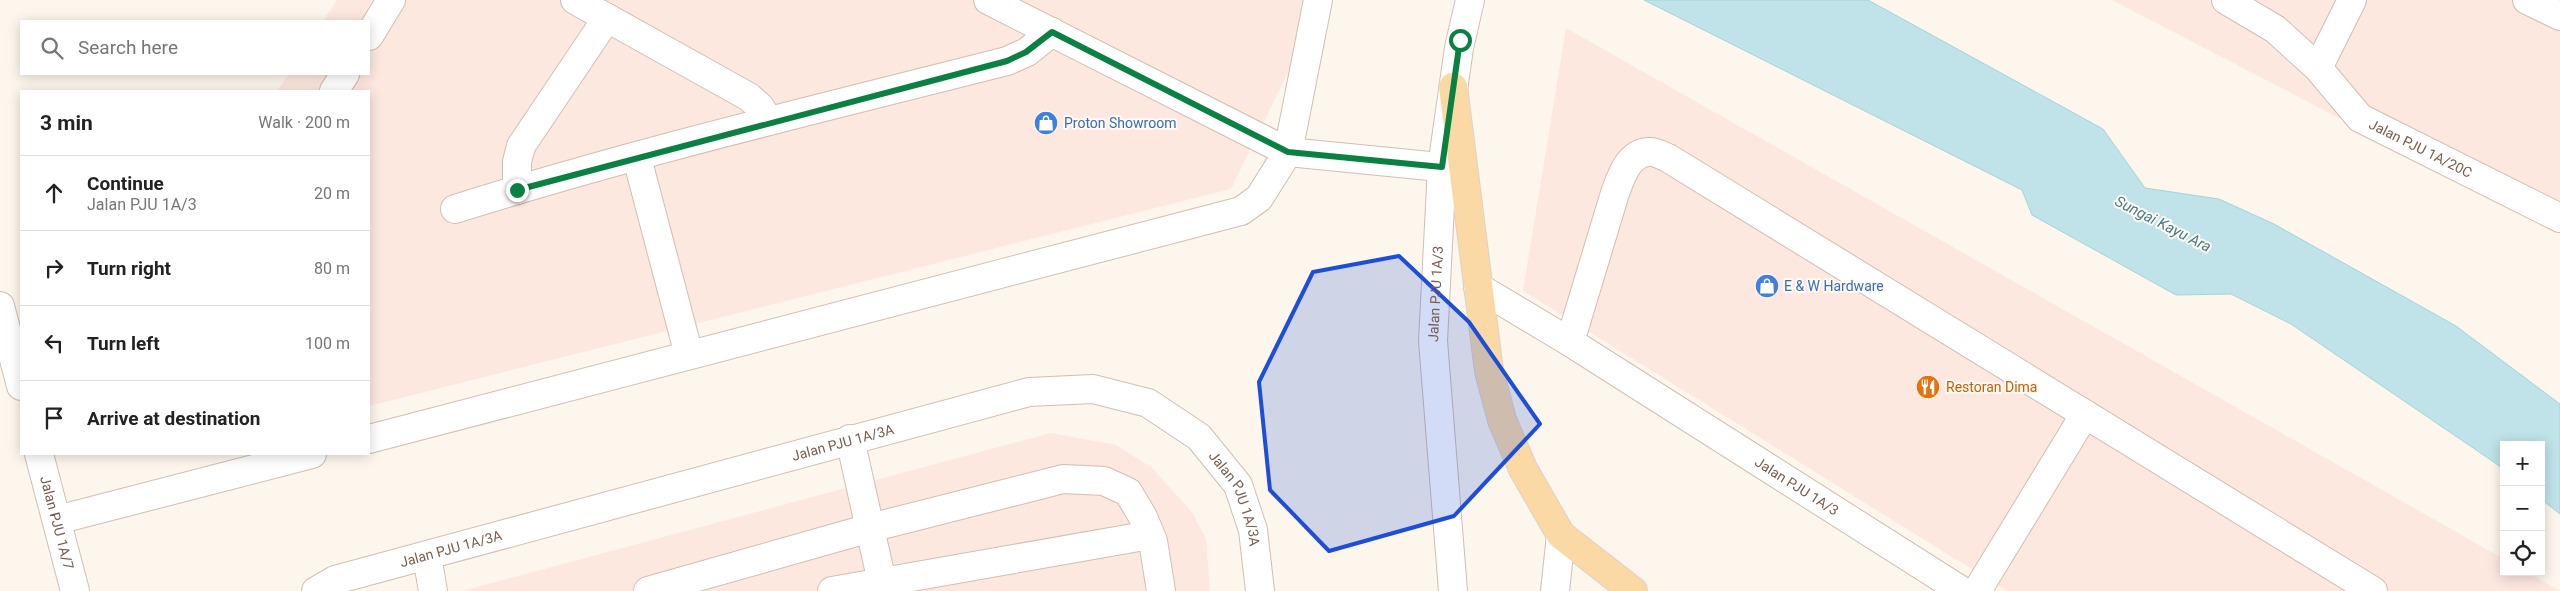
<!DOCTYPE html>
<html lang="en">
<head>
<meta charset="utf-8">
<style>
  :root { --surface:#fff; --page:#f2f2f2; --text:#222; --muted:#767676; --line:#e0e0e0 }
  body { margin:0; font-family:Roboto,sans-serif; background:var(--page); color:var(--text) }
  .controls { position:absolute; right:15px; bottom:15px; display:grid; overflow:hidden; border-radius:0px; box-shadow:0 2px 12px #0003 }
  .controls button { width:45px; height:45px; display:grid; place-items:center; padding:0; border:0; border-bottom:1px solid var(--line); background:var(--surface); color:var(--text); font:25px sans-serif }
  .stop { position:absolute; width:15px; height:15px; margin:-11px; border:4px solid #0b8043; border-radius:50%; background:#fff }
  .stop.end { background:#0b8043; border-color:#fff; box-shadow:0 1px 5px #0008 }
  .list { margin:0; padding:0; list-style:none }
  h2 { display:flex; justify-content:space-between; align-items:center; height:65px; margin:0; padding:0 20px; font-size:21px }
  h2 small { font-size:16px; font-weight:400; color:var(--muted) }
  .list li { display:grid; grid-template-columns:32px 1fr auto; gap:15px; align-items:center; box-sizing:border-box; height:75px; padding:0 20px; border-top:1px solid var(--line) }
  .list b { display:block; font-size:19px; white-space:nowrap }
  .list p { margin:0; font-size:16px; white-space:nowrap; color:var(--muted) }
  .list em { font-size:16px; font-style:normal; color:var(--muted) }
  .icon { flex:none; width:28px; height:28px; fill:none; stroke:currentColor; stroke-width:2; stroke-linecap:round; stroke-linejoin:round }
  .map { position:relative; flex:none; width:2560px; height:591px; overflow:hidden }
  .search { position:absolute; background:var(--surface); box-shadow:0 2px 12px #0003; left:20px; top:20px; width:350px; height:55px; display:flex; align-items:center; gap:12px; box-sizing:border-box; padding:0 18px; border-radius:0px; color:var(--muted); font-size:19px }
  .panel { position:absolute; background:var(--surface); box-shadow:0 2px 12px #0003; left:20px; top:90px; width:350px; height:365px; border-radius:0px }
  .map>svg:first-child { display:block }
  .commercial { fill:#fde8e0 }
  .water { fill:#bfe3e8; stroke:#a5d3da }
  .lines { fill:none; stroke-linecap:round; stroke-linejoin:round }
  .minor-casing { stroke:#d1beb0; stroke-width:30 }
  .major-casing { stroke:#dad1cd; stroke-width:30 }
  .minor { stroke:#fff; stroke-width:28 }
  .major { stroke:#fbd9a5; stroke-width:28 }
  .route { stroke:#0b8043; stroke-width:6 }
  .marked { fill:#1d4ed8; fill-opacity:0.2; stroke:#1d4ed8; stroke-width:4; stroke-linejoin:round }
  .labels { text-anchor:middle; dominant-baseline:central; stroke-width:4; stroke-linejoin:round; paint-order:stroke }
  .shop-label { font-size:14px; fill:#366cbe; stroke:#fffaf3; text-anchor:start }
  .street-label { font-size:14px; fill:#7a5c4d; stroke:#fffaf3 }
  .food-label { font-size:14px; fill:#c56008; stroke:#fffaf3; text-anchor:start }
  .water-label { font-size:15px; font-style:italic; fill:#437c86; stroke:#fffaf3 }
</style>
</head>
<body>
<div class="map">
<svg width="2560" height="591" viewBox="0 0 2560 591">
  <rect width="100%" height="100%" fill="#fdf6ec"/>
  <path class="commercial" d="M 337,0 L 1323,0 L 1231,189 L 369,406 L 369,91 L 277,91 L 289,74 L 369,74 L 369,21 L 323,21 Z
    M 2112,0 L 2560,0 L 2560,233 Z
    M 1566,28 L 2504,559 L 2504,572 L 2527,572 L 2560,591 L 2007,591 L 1523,291 Z
    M 1051,433 L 1116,445 L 1151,467 L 1192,512 L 1206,539 L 1210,591 L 462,591 Z"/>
  <path class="water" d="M 1644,0 L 1868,0 L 2103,129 L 2145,188 L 2219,199 L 2274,224 L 2456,326 L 2560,404 L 2560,514 L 2541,499 L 2541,445 L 2504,445 L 2504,469 L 2291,324 L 2231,294 L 2176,295 L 2032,215 L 2022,190 Z"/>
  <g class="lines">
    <g class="minor-casing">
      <g id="minor">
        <path d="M 575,0 L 749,97 L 760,107 L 769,121"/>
        <path d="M 988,0 L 1288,152 L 1460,169"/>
        <path id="s1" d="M 2226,0 L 2275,29 L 2318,68 L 2360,118 L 2560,218"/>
        <path d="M 2527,0 L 2560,16"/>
        <path d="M 369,36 L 391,0"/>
        <path d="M 2318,68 L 2352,0"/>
        <path d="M 334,91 L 345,74"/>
        <path d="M 637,158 L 689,355"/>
        <path d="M 517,190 L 517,162 L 521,146 L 607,18"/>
        <path d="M 455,209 C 636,152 822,108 1007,61 L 1027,52 L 1052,32"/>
        <path id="s2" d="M 1478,287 L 1570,342 L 1962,591"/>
        <path d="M 0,306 L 21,386"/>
        <path d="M 1570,342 L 1615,193 C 1621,177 1628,153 1649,152 C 1655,151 1663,156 1668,158 L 2373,591"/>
        <path d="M 369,439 L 1241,211 L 1259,198 L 1288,152 L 1318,0"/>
        <path d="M 850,439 L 884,591"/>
        <path id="s3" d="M 39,454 L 75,591"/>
        <path d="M 57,520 L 312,454"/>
        <path d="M 427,556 L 433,591"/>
        <path id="s4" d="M 316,591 L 335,580 L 1029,392 L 1093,389 L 1148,403 L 1199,437 L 1238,485 L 1253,530 L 1260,591"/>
        <path d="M 648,591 L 870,528 L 1063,479 L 1104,481 L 1128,492 L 1143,517 L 1153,541 L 1161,591"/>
        <path d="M 832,591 L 1150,535"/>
        <path id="s5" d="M 1453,591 L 1433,341 L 1442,167 L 1459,48 L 1470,0"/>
        <path d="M 1555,591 L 1561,535"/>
        <path d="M 1977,591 L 2085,414"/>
      </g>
    </g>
    <g class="major-casing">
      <path id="major" d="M 1453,87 L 1489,371 L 1502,420 L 1523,469 L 1561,535 L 1633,591"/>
    </g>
    <use href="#minor" class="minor"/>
    <use href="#major" class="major"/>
  </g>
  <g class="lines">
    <path class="route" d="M 517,190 L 1007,61 L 1026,52 L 1052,32 L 1288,152 L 1442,167 L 1460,40"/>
  </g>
  <path class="marked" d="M 1399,256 L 1469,322 L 1540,424 L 1454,516 L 1329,551 L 1270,490 L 1259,382 L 1313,272 Z"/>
  <defs>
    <g id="shop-disc" transform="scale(1.25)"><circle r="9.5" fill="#3f7fe0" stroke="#fffaf3"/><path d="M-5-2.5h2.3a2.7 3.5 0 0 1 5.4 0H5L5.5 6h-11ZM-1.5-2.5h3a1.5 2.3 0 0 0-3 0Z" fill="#fff"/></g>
    <g id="restaurant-disc" transform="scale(1.25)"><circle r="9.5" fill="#e8710a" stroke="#fffaf3"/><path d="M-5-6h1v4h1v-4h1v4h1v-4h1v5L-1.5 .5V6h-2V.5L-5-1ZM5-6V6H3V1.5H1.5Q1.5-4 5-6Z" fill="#fff"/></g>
  </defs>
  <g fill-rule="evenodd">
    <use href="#shop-disc" x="1046" y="123"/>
    <use href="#shop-disc" x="1767" y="286"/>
    <use href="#restaurant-disc" x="1928" y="387"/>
  </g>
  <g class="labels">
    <g class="shop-label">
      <text x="1064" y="123">Proton Showroom</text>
      <text x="1784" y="286">E &amp; W Hardware</text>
    </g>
    <g class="street-label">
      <text stroke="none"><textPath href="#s1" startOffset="248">Jalan PJU 1A/20C</textPath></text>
      <text stroke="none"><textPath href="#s5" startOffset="298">Jalan PJU 1A/3</textPath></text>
      <text stroke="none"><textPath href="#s4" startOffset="548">Jalan PJU 1A/3A</textPath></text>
      <text stroke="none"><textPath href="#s2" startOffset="376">Jalan PJU 1A/3</textPath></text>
      <text stroke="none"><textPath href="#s4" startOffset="996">Jalan PJU 1A/3A</textPath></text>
      <text stroke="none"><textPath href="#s3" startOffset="71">Jalan PJU 1A/7</textPath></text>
      <text stroke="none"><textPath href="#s4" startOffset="142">Jalan PJU 1A/3A</textPath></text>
    </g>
    <g class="food-label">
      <text x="1946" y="387">Restoran Dima</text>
    </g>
    <g class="water-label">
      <text transform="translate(2163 224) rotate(27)">Sungai Kayu Ara</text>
    </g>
  </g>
</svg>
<div class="controls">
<button>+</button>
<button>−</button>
<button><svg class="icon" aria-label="locate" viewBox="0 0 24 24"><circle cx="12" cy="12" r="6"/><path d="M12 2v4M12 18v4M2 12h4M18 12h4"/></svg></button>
</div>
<div class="stop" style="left:1460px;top:40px"></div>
<div class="stop end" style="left:517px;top:190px"></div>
<div class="search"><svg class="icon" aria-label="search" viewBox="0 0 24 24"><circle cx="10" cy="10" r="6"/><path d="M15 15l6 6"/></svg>Search here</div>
<section class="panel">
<h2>3 min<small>Walk · 200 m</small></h2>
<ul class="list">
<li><svg class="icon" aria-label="ahead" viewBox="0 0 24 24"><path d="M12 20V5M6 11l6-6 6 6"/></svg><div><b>Continue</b><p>Jalan PJU 1A/3</p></div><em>20 m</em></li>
<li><svg class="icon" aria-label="right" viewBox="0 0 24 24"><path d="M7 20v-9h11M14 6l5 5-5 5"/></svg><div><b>Turn right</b></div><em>80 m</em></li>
<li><svg class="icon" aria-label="left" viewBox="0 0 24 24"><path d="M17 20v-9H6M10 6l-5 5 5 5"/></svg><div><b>Turn left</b></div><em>100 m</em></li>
<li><svg class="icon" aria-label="arrive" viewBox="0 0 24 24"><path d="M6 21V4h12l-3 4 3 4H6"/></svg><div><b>Arrive at destination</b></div></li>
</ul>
</section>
</div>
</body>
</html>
